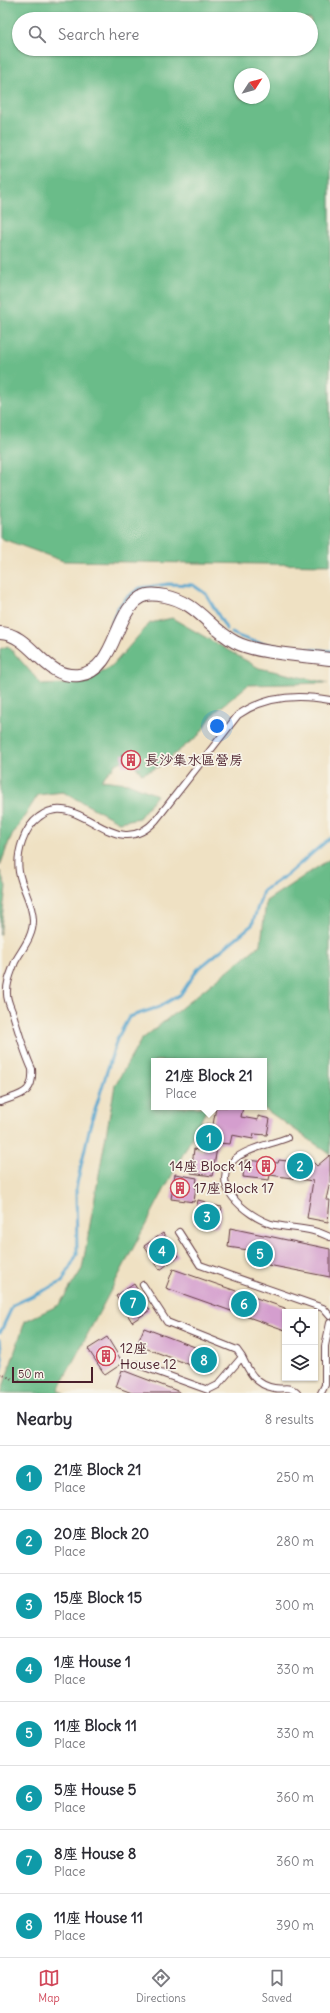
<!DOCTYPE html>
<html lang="en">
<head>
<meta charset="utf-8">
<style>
  :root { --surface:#fff; --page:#f2f2f3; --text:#2b2b33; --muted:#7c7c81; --line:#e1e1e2; --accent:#d1495b }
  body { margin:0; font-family:Delius,"LXGW WenKai TC",sans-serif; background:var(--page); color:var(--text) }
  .controls { position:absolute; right:12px; bottom:12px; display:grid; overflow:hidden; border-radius:0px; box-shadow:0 1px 3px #0004 }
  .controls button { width:36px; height:36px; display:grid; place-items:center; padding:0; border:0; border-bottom:1px solid var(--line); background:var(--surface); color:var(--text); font:20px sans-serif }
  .compass { position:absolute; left:234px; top:68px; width:36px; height:36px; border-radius:50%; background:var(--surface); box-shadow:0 1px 3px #0004; rotate:54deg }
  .scale { position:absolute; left:12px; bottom:10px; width:81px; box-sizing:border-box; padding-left:4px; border:2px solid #4a1f2b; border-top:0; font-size:11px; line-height:14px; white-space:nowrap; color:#4a1f2b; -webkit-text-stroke:3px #f7f3e8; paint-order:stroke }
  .you { position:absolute; left:217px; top:726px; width:14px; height:14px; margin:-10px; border:3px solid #fff; border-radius:50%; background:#1a73e8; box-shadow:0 0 0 6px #1a73e833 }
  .badge { display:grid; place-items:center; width:26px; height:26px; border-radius:50%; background:var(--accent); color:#fff; font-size:13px; font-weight:700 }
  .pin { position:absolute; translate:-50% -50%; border:2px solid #fff; box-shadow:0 1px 4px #0006 }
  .popup { position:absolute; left:151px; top:1058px; width:116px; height:52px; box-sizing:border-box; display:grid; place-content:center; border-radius:0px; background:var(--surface); filter:drop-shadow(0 1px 3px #0005); font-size:13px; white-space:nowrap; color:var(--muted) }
  .popup b { font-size:15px; color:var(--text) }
  .popup::after { content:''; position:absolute; left:50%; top:100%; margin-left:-8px; border:8px solid transparent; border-top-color:var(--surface) }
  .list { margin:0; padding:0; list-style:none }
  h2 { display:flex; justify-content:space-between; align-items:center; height:52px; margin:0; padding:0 16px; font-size:17px }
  h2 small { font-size:13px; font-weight:400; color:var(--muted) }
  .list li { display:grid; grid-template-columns:26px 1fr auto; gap:12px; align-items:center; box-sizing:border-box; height:64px; padding:0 16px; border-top:1px solid var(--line) }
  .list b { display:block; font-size:15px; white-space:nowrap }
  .list p { margin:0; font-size:13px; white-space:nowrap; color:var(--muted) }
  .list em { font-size:13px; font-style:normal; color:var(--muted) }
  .icon { flex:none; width:22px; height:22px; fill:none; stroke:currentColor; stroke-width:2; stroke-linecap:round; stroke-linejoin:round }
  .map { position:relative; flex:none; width:330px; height:1393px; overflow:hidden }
  .search { position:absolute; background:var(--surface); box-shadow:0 1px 3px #0004; left:12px; right:12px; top:12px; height:44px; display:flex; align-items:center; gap:10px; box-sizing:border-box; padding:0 14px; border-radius:22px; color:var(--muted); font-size:15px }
  .sheet { height:564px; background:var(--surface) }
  nav { display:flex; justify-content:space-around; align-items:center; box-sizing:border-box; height:56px; border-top:1px solid var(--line); background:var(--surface); font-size:11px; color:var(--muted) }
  nav a { display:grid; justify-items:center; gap:2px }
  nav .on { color:var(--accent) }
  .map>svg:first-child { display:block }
  .forest { fill:#6abc89; stroke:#5a6e5a; fill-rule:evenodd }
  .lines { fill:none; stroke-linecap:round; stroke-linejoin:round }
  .stream { stroke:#54a4ce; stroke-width:3 }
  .building { fill:#d49ece }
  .lane-casing { stroke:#633c42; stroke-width:8 }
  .street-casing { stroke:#633c42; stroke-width:14 }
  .path { stroke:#633c42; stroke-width:2; stroke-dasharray:1 3; stroke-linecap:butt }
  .lane { stroke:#fff; stroke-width:6 }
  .street { stroke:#fff; stroke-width:12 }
  .labels { text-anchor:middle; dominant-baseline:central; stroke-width:3.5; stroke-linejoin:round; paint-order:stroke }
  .poi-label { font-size:14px; fill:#4a1f2b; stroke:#f7f3e8; text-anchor:start }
</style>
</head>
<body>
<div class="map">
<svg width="330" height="1393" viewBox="0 0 330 1393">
  <rect width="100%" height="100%" fill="#f7f3e8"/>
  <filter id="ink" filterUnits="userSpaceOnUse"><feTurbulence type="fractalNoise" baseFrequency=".025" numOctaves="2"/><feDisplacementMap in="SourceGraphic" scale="8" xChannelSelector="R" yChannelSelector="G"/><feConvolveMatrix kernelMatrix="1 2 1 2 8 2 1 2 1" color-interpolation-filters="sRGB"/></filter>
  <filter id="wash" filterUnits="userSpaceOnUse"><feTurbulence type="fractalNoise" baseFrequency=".012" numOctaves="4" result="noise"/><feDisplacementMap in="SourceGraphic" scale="16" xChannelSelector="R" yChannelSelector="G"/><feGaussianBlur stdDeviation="0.9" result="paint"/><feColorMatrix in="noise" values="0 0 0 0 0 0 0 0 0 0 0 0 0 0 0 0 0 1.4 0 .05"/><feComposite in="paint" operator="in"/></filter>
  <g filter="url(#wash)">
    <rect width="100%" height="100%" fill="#efe1c3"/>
    <path class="forest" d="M 0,0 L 330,0 L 330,565 L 63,561 L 0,538 ZM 19,19 L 311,19 L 311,49 L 19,49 ZM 240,74 L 264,74 L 264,98 L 240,98 Z
      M 172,618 L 259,668 L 328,683 L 248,685 L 214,713 L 199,735 L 158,767 L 142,774 L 129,758 L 116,764 L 101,780 L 128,783 L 157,795 L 139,818 L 119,822 L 63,792 L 38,795 L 10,839 L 0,866 L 0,649 L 8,646 L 42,685 L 83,683 L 111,667 L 150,623 Z
      M 330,859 L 330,1154 L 262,1107 L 264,1107 L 264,1061 L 154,1061 L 154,1107 L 208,1107 L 58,1390 L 65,1393 L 1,1393 L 25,1321 L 59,1305 L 82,1269 L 115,1085 L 141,1040 L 261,944 L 266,901 Z
      M 0,871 L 6,887 L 0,935 Z"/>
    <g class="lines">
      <path class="stream" d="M 232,633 C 260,648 299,648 330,651
        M 91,664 L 103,648 L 117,609 L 127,597 L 140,588 L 168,584 L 193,585 L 206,594 L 227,630
        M 0,1333 L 13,1305 L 62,1282 L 77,1254 L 76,1188 L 90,1126 L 117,1039 L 129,1017 L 159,1007 L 181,994 L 197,970 L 252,925 L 263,891 L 288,874 L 330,838
        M 0,1340 L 3,1365 L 0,1374"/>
    </g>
    <g id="blocks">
      <path class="building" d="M 122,754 L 140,754 L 140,766 L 122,766 Z
        M 216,1107 L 243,1107 L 241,1117 L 258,1120 L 258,1116 L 270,1119 L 267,1135 L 254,1134 L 253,1139 L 232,1135 L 230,1144 L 218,1143 L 212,1176 L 191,1173 L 194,1149 L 203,1151 L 206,1124 L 213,1125 Z
        M 330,1155 L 330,1182 L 326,1200 L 330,1200 L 328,1222 L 307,1218 L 313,1181 L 270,1175 L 269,1180 L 243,1177 L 245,1160 L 278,1163 L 279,1160 L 295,1162 L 295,1160 L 314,1163 L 317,1166 Z
        M 175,1174 L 197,1178 L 194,1202 L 171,1199 Z
        M 198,1200 L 206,1202 L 206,1204 L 222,1207 L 218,1227 L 194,1223 Z
        M 230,1228 L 330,1249 L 330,1277 L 268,1265 L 268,1263 L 253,1260 L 255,1251 L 228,1247 Z
        M 163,1233 L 179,1256 L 160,1270 L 144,1246 Z
        M 173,1269 L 285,1308 L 285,1330 L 166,1288 Z
        M 134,1284 L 150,1310 L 132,1322 L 116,1296 Z
        M 144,1328 L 219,1356 L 212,1373 L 137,1345 Z
        M 107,1337 L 123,1363 L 105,1375 L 88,1349 Z
        M 122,1370 L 180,1392 L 179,1393 L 132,1393 L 116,1387 Z"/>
    </g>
  </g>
  <g filter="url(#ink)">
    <use href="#blocks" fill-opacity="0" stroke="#633c42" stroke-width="1"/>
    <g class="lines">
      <g class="lane-casing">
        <path id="lane" d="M 0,1102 C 20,1094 34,1095 32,1069 C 24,1052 19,1033 13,1014 C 11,1008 7,1001 7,994 C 6,983 11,973 15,962 C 22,949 33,937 33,921 C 33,903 22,889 19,872 C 16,853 24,828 39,817 C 79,786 114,867 156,820 L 238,715 C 265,696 298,694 330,700
          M 287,1138 C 271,1144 249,1148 236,1158 C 205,1183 247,1216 271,1224 C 291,1229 311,1227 330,1237
          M 179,1232 L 200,1265 L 323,1308 L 330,1316
          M 242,1357 C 249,1372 256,1385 274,1388 C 284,1390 289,1385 297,1393
          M 136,1364 L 208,1390 L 218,1385 L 242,1357 L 237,1350 L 167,1322 L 143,1285
          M 321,1393 L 325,1385 L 325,1346 L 330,1323"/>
      </g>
      <g class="street-casing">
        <path id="street" d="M 0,633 C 32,634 43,679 79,675 C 119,670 113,604 147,595 C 151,594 160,595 165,596 C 197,602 209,628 235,642 C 258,654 303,655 330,659"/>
      </g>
      <path class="path" d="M 0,1374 L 21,1382"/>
      <use href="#lane" class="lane"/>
      <use href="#street" class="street"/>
    </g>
  </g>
  <defs>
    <g id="building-ring" transform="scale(1)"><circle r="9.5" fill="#f7f3e8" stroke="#d1495b" stroke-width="1.5"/><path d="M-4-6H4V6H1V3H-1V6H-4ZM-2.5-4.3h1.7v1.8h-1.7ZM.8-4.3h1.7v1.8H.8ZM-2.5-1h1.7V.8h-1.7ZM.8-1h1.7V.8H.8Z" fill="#d1495b"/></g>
  </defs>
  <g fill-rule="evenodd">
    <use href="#building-ring" x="131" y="760"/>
    <use href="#building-ring" x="266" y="1166"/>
    <use href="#building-ring" x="180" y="1188"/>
    <use href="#building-ring" x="106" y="1356"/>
  </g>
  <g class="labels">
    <g class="poi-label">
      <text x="145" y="760">長沙集水區營房</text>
      <text x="252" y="1166" text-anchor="end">14座 Block 14</text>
      <text x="194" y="1188">17座 Block 17</text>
      <text x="120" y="1348">12座<tspan x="120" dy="16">House 12</tspan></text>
    </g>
  </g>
</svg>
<div class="controls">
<button><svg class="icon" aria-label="locate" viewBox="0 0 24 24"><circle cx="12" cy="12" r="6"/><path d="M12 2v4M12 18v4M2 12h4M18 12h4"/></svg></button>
<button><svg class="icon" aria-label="layers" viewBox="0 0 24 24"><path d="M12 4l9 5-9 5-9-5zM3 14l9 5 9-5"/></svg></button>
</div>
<svg class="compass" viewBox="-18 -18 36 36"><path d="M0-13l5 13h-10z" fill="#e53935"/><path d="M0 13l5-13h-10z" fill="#7c7c81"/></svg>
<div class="scale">50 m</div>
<div class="you"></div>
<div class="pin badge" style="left:209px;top:1138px;background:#0f9aa8">1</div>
<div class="popup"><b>21座 Block 21</b>Place</div>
<div class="pin badge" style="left:300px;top:1166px;background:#0f9aa8">2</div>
<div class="pin badge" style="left:207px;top:1217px;background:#0f9aa8">3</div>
<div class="pin badge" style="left:162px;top:1251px;background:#0f9aa8">4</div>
<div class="pin badge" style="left:260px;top:1254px;background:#0f9aa8">5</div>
<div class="pin badge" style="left:244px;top:1304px;background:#0f9aa8">6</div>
<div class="pin badge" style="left:133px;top:1303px;background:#0f9aa8">7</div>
<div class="pin badge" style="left:204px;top:1360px;background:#0f9aa8">8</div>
<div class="search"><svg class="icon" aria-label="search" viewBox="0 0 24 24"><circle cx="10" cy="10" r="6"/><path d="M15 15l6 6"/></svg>Search here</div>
</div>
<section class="sheet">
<h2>Nearby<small>8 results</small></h2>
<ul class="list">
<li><span class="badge" style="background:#0f9aa8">1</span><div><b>21座 Block 21</b><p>Place</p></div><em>250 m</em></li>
<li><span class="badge" style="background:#0f9aa8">2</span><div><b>20座 Block 20</b><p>Place</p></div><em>280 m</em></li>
<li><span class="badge" style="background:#0f9aa8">3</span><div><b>15座 Block 15</b><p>Place</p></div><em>300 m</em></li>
<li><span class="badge" style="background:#0f9aa8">4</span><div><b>1座 House 1</b><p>Place</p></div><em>330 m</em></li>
<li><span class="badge" style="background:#0f9aa8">5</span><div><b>11座 Block 11</b><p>Place</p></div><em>330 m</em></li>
<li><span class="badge" style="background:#0f9aa8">6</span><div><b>5座 House 5</b><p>Place</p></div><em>360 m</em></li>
<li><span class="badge" style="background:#0f9aa8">7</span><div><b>8座 House 8</b><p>Place</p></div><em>360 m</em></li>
<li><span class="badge" style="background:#0f9aa8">8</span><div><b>11座 House 11</b><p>Place</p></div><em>390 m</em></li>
</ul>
</section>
<nav>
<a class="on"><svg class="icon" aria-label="map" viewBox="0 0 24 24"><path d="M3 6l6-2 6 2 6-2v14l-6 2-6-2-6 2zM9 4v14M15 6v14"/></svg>Map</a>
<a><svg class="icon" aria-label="directions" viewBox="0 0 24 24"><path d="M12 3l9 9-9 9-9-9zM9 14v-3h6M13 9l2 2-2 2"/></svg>Directions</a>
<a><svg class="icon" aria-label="saved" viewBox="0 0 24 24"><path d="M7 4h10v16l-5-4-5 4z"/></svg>Saved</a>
</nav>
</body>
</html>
